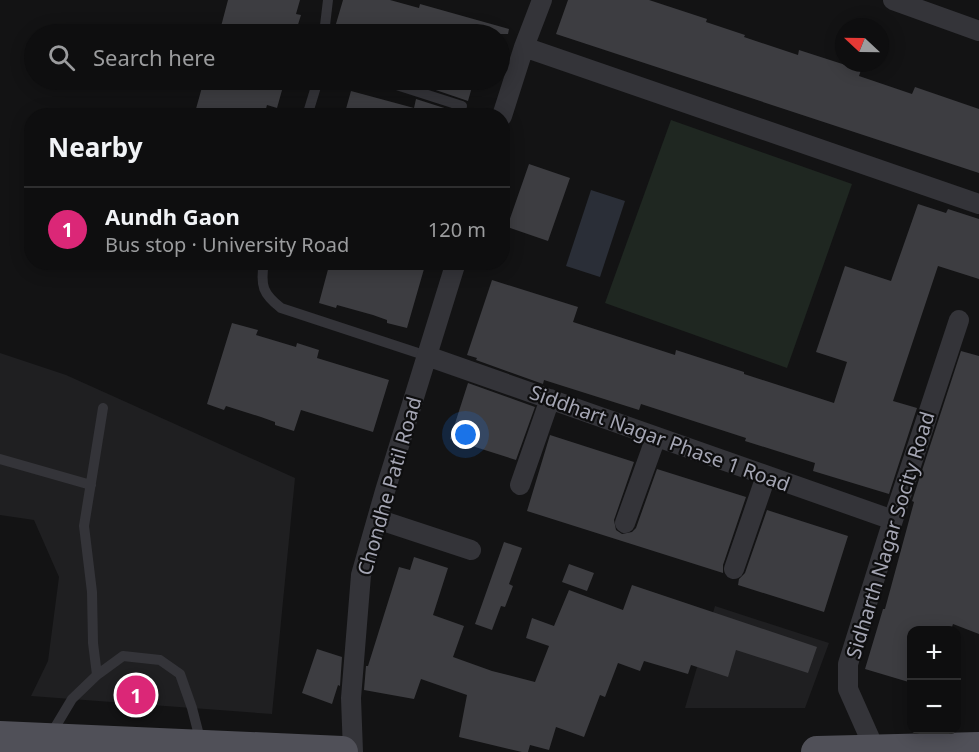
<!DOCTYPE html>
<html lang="en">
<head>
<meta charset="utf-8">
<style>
  :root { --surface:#0e0e0f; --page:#171718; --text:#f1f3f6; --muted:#9b9c9e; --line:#2e2e2f; --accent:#db2777 }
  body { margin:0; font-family:"Noto Sans",sans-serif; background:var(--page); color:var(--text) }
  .controls { position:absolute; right:18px; bottom:18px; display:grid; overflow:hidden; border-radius:12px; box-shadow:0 3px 15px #0003 }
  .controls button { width:54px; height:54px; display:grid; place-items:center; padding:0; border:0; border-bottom:2px solid var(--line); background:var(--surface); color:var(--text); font:30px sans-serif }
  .compass { position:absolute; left:835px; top:18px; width:54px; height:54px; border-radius:50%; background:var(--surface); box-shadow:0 3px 15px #0003; rotate:292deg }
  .you { position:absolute; left:466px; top:435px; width:21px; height:21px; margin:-15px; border:4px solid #fff; border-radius:50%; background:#1a73e8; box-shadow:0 0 0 9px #1a73e833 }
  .badge { display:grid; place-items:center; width:39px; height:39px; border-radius:50%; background:var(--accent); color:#fff; font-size:20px; font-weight:700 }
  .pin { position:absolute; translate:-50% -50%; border:3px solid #fff; box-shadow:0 2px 6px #0006 }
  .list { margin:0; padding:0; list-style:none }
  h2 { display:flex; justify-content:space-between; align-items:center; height:78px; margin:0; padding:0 24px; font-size:26px }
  h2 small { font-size:20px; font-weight:400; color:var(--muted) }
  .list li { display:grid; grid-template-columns:39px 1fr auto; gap:18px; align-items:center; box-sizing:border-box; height:84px; padding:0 24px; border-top:2px solid var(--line) }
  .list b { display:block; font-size:22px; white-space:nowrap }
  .list p { margin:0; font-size:20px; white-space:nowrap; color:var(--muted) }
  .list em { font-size:20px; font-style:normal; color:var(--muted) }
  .icon { flex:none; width:33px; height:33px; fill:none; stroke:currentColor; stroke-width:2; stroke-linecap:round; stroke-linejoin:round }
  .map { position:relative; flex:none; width:979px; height:752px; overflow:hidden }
  .search { position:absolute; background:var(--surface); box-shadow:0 3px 15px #0003; left:24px; top:24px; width:486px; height:66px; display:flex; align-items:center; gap:15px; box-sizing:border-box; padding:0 21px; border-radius:33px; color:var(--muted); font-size:22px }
  .panel { position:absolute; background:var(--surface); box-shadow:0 3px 15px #0003; left:24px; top:108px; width:486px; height:162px; border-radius:24px }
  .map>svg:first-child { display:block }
  .built { fill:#1f1f21 }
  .green { fill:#1f2721 }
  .water { fill:#2a2e37 }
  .building { fill:#3d3d41 }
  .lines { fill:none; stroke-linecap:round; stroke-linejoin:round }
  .service { stroke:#343439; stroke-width:10 }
  .minor { stroke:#343439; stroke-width:20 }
  .primary { stroke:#505058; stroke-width:32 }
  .labels { text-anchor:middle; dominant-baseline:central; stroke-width:4.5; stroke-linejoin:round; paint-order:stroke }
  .street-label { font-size:20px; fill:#a5a6b4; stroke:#0e0e0f }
</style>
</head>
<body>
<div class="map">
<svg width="979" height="752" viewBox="0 0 979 752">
  <rect width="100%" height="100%" fill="#131314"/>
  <path class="built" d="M 0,353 L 66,375 L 295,478 L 272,714 L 31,696 L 48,661 L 59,577 L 34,520 L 0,515 Z
    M 715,606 L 829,643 L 805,708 L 685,708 Z"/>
  <path class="green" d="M 671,120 L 852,184 L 787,368 L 605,303 Z"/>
  <path class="water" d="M 591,190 L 625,201 L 600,277 L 566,266 Z"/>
  <path class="building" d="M 228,0 L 300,0 L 296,14 L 301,15 L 295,34 L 279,34 L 243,25 L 241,34 L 219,34 Z
    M 343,0 L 390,0 L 419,8 L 420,4 L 509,29 L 508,34 L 333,34 Z
    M 568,0 L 649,0 L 707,19 L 706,22 L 745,35 L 744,37 L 798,55 L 799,50 L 861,70 L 859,76 L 912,94 L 915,87 L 979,109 L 979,173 L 556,34 Z
    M 204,80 L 270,80 L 284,83 L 277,108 L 267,105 L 264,116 L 194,116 Z
    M 422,80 L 474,80 L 468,101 L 421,85 Z
    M 351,91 L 414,108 L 416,99 L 460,113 L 465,113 L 464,116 L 344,116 Z
    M 529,164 L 570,178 L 548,241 L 507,227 Z
    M 918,204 L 946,213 L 948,209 L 979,219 L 979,279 L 938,266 L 893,401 L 917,408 L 889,494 L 813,471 L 815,463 L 745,441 L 746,438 L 641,404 L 639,410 L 544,380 L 543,384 L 476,360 L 477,358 L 467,355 L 492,280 L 578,307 L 573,322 L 675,355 L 676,350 L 744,372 L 744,374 L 834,403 L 847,362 L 816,352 L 845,266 L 891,281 Z
    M 330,262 L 426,262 L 407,328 L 387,323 L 387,320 L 373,315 L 337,305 L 336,308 L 319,303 Z
    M 232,323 L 258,330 L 256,335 L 296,347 L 297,343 L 319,350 L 317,358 L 389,380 L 373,432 L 301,410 L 294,431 L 275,425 L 275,422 L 261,417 L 226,406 L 224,410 L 207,404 Z
    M 961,351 L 979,356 L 979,634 L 953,624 L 951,630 L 912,630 L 912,683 L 865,669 L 883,609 L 885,609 L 914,502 L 912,501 Z
    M 468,383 L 535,407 L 516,460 L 450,439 Z
    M 550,435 L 634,462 L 614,520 L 616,530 L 622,534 L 632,532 L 636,528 L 657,469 L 746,497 L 723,565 L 723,573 L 527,511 Z
    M 767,510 L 848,536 L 824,612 L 738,585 L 739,579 L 745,573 Z
    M 504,542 L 522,548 L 509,584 L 513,586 L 505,607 L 501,606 L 492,630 L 475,624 Z
    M 414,557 L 448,568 L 433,615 L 464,626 L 453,657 L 492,671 L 535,682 L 549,646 L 526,638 L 532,618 L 554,626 L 569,590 L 623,610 L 632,585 L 817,647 L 808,673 L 736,650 L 728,677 L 691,665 L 688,674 L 644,661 L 640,671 L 618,663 L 605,697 L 600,695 L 584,737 L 556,727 L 549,750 L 530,745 L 528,752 L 522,752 L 459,737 L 467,695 L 421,679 L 414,699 L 364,690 L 366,666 L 368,666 L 399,567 L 410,570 Z
    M 569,564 L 594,573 L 587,591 L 562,582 Z
    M 317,649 L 342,657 L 340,686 L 338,685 L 332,704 L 302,693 Z"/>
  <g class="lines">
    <path class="service" d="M 324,34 L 328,0
      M 381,80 L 462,106
      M 307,116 L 318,80
      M 264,262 C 260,286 263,294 281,308 L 427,356
      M 0,459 L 91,485
      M 97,675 L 93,643 L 92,592 L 84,526 L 103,408
      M 51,734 L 72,699 L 97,675 L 123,656 L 160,660 L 180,674 L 192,708 L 201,743"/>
    <path class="minor" d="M 893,0 L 979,31
      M 524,47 L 979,204
      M 502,116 L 524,47 L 542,0
      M 427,356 L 893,520
      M 520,485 L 550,399
      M 377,519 L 471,550
      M 625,523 L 656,437
      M 734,569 L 766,476
      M 353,752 L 351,698 L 361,575 L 385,491 L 456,262
      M 876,752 L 848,689 L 848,664 L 893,520 L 959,320"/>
    <path class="primary" d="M 0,737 L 342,752
      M 817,752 L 979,748"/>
  </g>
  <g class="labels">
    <g class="street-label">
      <text transform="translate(660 438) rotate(20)">Siddhart Nagar Phase 1 Road</text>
      <text transform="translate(389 486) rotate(-74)">Chondhe Patil Road</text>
      <text transform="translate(890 535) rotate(-73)">Sidharth Nagar Socity Road</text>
    </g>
  </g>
</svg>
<div class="controls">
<button>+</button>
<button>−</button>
</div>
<svg class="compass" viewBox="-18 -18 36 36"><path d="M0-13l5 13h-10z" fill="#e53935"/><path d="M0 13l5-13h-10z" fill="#9b9c9e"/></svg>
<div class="you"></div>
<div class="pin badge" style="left:136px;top:695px">1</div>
<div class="search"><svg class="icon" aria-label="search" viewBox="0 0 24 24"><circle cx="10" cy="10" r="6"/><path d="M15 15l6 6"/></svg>Search here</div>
<section class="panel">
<h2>Nearby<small></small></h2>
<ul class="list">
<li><span class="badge">1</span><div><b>Aundh Gaon</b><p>Bus stop · University Road</p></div><em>120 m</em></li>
</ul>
</section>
</div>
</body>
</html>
